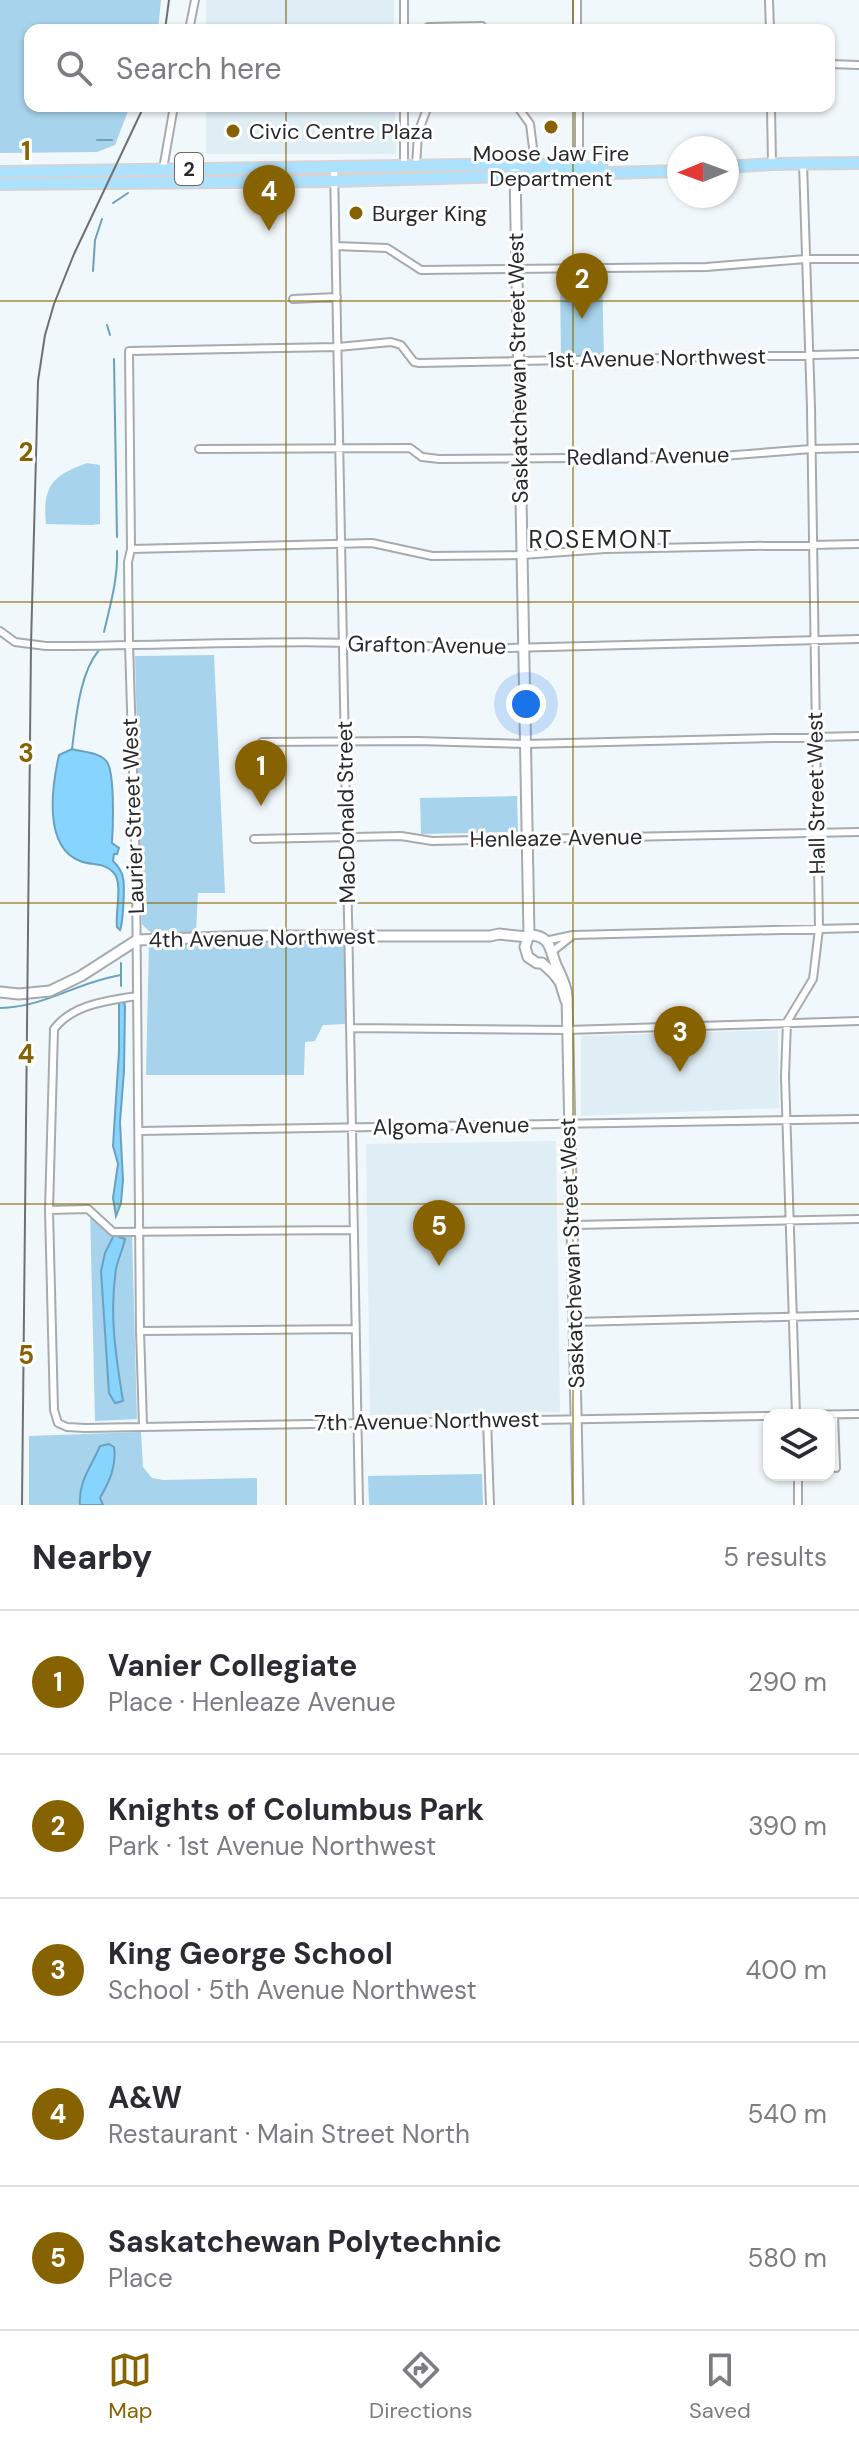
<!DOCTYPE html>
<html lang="en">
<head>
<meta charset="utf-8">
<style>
  :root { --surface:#fff; --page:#f7f7f7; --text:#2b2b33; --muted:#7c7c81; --line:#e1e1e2; --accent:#876200 }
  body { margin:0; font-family:"DM Sans",sans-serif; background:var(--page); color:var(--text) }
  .controls { position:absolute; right:24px; bottom:24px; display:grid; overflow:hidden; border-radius:16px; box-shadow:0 2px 6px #0004 }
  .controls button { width:72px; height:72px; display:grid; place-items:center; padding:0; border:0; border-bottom:2px solid var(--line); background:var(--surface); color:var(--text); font:40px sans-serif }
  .compass { position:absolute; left:667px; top:136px; width:72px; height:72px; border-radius:50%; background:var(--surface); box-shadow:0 2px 6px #0004; rotate:269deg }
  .you { position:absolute; left:526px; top:704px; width:28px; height:28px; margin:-20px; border:6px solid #fff; border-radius:50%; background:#1a73e8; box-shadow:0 0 0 12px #1a73e833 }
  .badge { display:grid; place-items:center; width:52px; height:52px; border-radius:50%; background:var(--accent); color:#fff; font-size:26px; font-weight:700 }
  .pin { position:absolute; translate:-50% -66px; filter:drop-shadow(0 2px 4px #0008) }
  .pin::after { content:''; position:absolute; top:42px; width:28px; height:24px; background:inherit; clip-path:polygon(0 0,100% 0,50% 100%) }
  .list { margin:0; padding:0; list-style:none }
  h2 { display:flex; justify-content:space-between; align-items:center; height:104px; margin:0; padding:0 32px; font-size:34px }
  h2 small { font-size:26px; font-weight:400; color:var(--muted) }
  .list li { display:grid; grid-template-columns:52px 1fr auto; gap:24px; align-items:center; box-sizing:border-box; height:144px; padding:0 32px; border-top:2px solid var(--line) }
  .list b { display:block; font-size:30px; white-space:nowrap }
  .list p { margin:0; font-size:26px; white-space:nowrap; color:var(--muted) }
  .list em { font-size:26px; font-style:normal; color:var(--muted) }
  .icon { flex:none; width:44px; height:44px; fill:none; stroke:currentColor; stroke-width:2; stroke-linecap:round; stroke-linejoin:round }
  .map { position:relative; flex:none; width:859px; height:1505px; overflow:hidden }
  .search { position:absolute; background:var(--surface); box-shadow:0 2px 6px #0004; left:24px; right:24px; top:24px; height:88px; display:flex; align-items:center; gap:20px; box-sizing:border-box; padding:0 28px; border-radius:16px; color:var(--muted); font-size:30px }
  .sheet { height:824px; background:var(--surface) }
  nav { display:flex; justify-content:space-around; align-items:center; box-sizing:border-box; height:112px; border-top:2px solid var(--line); background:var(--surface); font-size:22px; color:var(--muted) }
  nav a { display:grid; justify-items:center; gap:4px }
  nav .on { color:var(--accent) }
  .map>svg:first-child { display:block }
  .built { fill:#dfedf5 }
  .green { fill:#a7d3ec }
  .water { fill:#87d4fe; stroke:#6aa1bf; stroke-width:2 }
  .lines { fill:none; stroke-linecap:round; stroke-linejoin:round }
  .stream { stroke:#6aa1bf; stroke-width:2 }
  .street-casing { stroke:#a5abaf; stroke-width:10 }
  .secondary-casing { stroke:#a5abaf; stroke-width:13 }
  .primary-casing { stroke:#d4d4d5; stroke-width:14 }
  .street { stroke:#fff; stroke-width:6 }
  .secondary { stroke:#fff; stroke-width:9 }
  .primary { stroke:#ace2ff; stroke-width:10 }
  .rail { stroke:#6e7174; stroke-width:2 }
  .grid { fill:none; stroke:#876200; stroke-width:2; stroke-opacity:0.55 }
  .poi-dot { fill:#876200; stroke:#fff; stroke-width:3 }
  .labels { text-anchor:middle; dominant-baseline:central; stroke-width:6; stroke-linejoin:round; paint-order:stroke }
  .shield { fill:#fff; stroke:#68696b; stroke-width:2 }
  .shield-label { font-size:20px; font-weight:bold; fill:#27292b }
  .poi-label { font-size:22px; fill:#27292b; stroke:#fff; text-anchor:start }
  .street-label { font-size:22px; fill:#27292b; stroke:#fff }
  .neighbourhood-label { font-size:24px; letter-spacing:2px; fill:#27292b; stroke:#fff }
  .grid-label { font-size:26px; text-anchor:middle; font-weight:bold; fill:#876200; stroke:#fff; stroke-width:6; stroke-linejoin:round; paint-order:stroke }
</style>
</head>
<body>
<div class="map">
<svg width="859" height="1505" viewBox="0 0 859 1505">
  <rect width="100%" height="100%" fill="#f1f8fb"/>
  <path class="built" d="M 206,0 L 394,0 L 394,30 L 206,30 Z
    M 206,106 L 395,106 L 396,154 L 206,154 Z
    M 778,1030 L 779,1108 L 581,1116 L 581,1036 Z
    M 556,1141 L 560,1412 L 370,1415 L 366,1144 Z"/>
  <path class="green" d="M 0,0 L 161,0 L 158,30 L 30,30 L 30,106 L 130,106 L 115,145 L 97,152 L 0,153 Z
    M 602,279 L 604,357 L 561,358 L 560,280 Z
    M 87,463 L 100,465 L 100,524 L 91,525 L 46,524 C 42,486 53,475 87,463 Z
    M 214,655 L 225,893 L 198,893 L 196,933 L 152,934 L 142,924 L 135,656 Z
    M 517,796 L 518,832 L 421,834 L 420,798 Z
    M 346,939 L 347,1024 L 323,1025 L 315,1041 L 305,1042 L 304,1075 L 146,1075 L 149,942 Z
    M 90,1209 L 113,1229 L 132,1234 L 137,1419 L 95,1421 Z
    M 141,1432 L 143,1467 L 152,1478 L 163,1480 L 257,1478 L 257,1505 L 29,1505 L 29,1436 Z
    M 482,1474 L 483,1505 L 369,1505 L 368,1476 Z"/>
  <path class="water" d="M 72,749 C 82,752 100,752 107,762 C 115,774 113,827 112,843 L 119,848 L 117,854 L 114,854 L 113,861 C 118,866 122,871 123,878 C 125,886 123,923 120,930 L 117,927 C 115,914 123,883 114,873 C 105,862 92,866 80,861 C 43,847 52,786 59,755 Z
    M 119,1001 L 124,1001 L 125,1007 L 124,1071 L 120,1122 L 123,1180 L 121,1203 L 116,1216 L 113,1198 L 118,1164 L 113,1146 L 119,1051 Z
    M 114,1235 L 125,1239 C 123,1249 118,1259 116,1269 C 109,1315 116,1357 123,1401 L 115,1403 L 109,1393 L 101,1271 L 105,1253 Z
    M 109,1444 L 114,1447 C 117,1466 109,1482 100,1498 L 103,1505 L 80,1505 C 78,1482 91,1467 100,1446 Z"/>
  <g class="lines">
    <path class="stream" d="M 97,140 L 112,140
      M 113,203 L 128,193
      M 93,271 L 95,240 L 102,219
      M 107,325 L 110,335
      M 114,359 L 117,537
      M 104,632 C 110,606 118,579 117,551
      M 72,749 C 76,719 79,674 99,650
      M 121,963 L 121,986
      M 0,1008 C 46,1007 77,982 121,975"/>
    <g class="street-casing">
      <path id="street" d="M 404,0 L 404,30
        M 577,0 L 577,30
        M 769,0 L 770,30
        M 189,30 L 195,0
        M 428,30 L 428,27 L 482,26
        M 829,64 L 859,65
        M 404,106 L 404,167
        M 517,106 L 530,124 L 535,164
        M 771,106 L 772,164
        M 334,167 L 359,1505
        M 416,167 L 418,133 L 428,106
        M 579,167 L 579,106
        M 163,169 L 174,106
        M 336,246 L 387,248 L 421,270 L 706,267 L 806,259 L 859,259
        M 293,299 L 337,297
        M 199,449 L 410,448 L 422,457 L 439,459 L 710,457 L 811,449 L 859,448
        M 131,549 L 372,543 L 432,556 L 522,555 L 605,549 L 859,544
        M 0,631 L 15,642 L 46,646 C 187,646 327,636 468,649 L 859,639
        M 262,742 L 417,741 L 525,744 L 859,736
        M 254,839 L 401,836 L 432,841 L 859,832
        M 545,941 L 573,935 L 859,928
        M 553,951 L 572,936
        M 136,996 C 107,1001 73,1004 54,1029 L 49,1210 L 54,1410 L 58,1423 L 67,1427 L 85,1428 L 769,1416
        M 350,1028 L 567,1030 L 859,1021
        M 139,1131 L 859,1119
        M 49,1210 L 88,1209 L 113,1232 L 354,1230
        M 574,1225 L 859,1219
        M 575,1322 L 859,1315
        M 140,1331 L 355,1329
        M 795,1415 L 859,1414
        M 796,1415 L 785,1077 L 787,1022 L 813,979 L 819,929 L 811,408 L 803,163
        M 834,1415 L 836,1468
        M 487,1420 L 490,1505
        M 143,1425 L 140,1331 L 136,870 L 129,644 L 128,562 L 131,549 L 129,351 L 338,347 L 391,342 L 401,345 L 414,362 L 419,363 L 859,354
        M 798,1505 L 798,1475"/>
    </g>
    <g class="secondary-casing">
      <path id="secondary" d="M 515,171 L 529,935
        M 0,992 L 19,994 L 50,991 L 81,976 L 137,940 L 253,936 L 490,936 L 499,934 L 527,937
        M 566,1001 L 560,982 L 554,974 L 542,963 L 537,963 L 528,957 L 525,947 L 529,935 C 551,935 550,950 556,965 C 561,976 566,984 567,996 L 578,1505"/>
    </g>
    <g class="primary-casing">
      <path id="primary" d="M 727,167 L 772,164 L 859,163
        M 0,172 L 535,164 L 602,168
        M 0,184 L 335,181 L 679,171"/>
    </g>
    <use href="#street" class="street"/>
    <use href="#secondary" class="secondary"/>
    <use href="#primary" class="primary"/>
    <path class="rail" d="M 165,30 L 169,0
      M 22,1505 L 31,645 L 38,381 L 45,335 L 54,304 L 74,254 L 144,106"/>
  </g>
  <path class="grid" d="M 286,0 L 286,30M 573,0 L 573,30M 286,106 L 286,1505M 573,106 L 573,1505M 0,301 L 859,301M 0,602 L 859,602M 0,903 L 859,903M 0,1204 L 859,1204"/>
  <g class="poi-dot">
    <circle cx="551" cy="127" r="8"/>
    <circle cx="233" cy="131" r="8"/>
    <circle cx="356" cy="213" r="8"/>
  </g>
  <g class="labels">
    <rect class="shield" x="175" y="153" width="28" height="32" rx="6"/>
    <g class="shield-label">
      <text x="189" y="169">2</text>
    </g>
    <g class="poi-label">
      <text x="249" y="131">Civic Centre Plaza</text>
      <text x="551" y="153" text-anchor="middle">Moose Jaw Fire<tspan x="551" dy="25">Department</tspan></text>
      <text x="372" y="213">Burger King</text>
    </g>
    <g class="street-label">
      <text transform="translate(657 358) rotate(-1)">1st Avenue Northwest</text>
      <text transform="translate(518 368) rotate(-91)">Saskatchewan Street West</text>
      <text transform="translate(648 456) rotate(-1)">Redland Avenue</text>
      <text transform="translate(427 645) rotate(1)">Grafton Avenue</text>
      <text transform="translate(816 793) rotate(-91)">Hall Street West</text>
      <text transform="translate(346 812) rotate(-91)">MacDonald Street</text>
      <text transform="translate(133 816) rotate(-92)">Laurier Street West</text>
      <text transform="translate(556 838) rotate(-1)">Henleaze Avenue</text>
      <text transform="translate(262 938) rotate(-1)">4th Avenue Northwest</text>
      <text transform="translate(451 1126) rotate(-1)">Algoma Avenue</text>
      <text transform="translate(572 1253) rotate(-92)">Saskatchewan Street West</text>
      <text transform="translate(427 1421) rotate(-1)">7th Avenue Northwest</text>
    </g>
    <g class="neighbourhood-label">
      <text x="601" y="539">ROSEMONT</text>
    </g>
  </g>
  <g class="grid-label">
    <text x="26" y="160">1</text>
    <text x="26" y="461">2</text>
    <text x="26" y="762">3</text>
    <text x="26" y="1063">4</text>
    <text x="26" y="1364">5</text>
  </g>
</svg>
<div class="controls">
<button><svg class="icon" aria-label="layers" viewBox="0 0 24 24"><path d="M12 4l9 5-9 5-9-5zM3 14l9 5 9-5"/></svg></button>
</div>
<svg class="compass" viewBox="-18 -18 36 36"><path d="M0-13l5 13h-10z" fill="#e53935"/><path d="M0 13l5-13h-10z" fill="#7c7c81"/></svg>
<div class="you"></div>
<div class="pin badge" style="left:261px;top:806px">1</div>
<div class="pin badge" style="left:582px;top:319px">2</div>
<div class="pin badge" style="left:680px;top:1072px">3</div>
<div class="pin badge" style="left:269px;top:231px">4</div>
<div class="pin badge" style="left:439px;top:1266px">5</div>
<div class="search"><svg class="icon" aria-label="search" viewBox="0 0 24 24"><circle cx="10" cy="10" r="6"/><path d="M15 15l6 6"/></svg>Search here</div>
</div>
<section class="sheet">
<h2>Nearby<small>5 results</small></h2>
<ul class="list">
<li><span class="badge">1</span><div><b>Vanier Collegiate</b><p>Place · Henleaze Avenue</p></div><em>290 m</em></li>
<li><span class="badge">2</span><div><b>Knights of Columbus Park</b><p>Park · 1st Avenue Northwest</p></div><em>390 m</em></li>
<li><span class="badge">3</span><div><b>King George School</b><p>School · 5th Avenue Northwest</p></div><em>400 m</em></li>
<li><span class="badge">4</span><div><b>A&amp;W</b><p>Restaurant · Main Street North</p></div><em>540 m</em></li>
<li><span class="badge">5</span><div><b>Saskatchewan Polytechnic</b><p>Place</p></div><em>580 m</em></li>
</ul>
</section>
<nav>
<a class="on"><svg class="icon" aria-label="map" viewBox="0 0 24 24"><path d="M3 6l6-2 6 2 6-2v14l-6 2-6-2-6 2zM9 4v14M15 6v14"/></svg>Map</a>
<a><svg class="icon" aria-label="directions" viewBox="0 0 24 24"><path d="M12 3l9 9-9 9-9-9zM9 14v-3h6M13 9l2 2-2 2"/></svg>Directions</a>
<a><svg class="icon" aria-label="saved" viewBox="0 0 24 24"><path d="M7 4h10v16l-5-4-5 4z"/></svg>Saved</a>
</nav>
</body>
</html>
